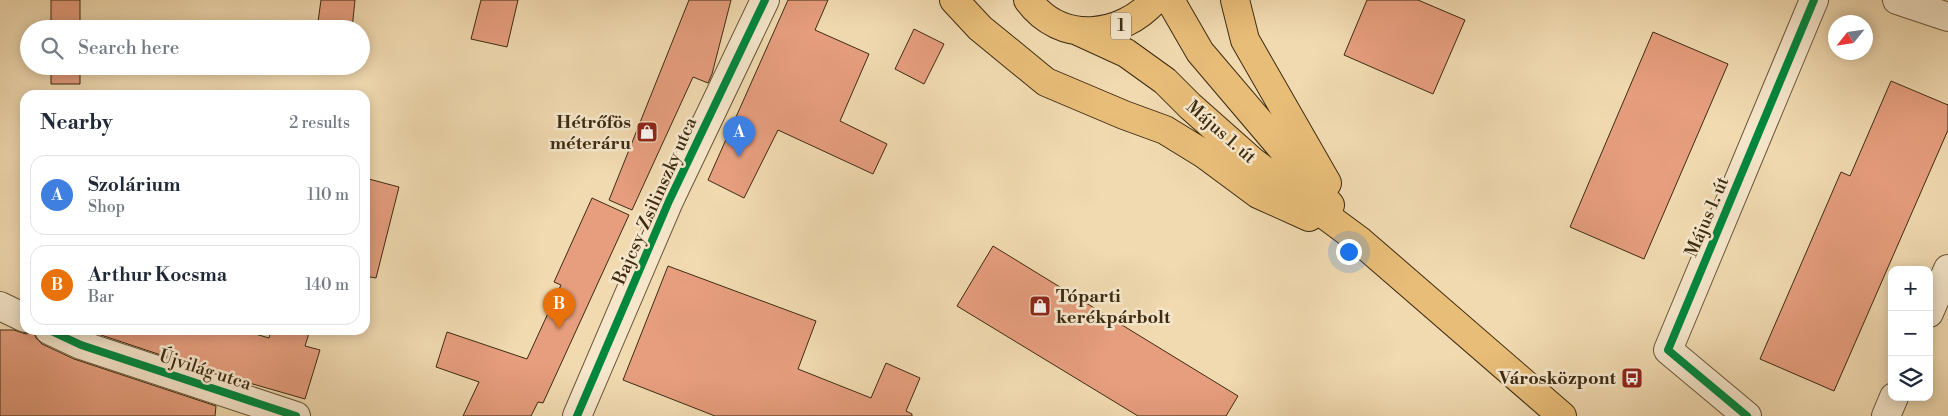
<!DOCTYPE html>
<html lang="en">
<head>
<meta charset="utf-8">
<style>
  :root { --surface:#fff; --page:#f2f2f3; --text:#1f2937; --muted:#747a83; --line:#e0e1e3; --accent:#b45309 }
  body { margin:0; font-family:"Libre Bodoni",serif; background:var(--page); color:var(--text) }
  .controls { position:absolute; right:15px; bottom:15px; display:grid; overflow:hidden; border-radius:10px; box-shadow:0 2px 12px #0003 }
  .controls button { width:45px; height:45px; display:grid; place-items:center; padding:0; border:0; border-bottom:1px solid var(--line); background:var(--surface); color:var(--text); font:25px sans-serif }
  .compass { position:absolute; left:1828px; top:15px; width:45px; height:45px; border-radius:50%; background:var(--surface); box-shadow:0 2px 12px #0003; rotate:240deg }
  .you { position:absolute; left:1348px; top:251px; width:18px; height:18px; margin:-12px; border:4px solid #fff; border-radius:50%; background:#1a73e8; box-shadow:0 0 0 8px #1a73e833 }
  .badge { display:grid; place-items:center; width:32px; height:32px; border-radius:50%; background:var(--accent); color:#fff; font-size:16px; font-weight:700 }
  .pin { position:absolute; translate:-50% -41px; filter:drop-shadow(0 1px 2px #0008) }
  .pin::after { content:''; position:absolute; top:26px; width:18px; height:15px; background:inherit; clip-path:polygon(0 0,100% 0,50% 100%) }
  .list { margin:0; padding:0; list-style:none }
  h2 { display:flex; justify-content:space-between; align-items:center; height:65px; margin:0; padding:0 20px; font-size:21px }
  h2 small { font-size:16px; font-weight:400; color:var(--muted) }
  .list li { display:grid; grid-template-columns:32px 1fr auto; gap:15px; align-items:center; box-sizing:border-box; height:80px; margin:0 10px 10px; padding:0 10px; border:1px solid var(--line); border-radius:15px }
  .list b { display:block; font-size:19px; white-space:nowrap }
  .list p { margin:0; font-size:16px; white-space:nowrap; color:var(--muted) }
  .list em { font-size:16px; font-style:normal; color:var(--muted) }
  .icon { flex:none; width:28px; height:28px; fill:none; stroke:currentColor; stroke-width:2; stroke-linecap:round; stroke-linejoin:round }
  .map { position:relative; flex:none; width:1948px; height:416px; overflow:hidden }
  .search { position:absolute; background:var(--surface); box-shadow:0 2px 12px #0003; left:20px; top:20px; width:350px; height:55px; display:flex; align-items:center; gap:12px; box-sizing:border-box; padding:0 18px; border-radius:28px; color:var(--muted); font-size:19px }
  .panel { position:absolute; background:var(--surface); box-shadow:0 2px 12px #0003; left:20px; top:90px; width:350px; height:245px; border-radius:15px }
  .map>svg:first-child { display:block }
  .building { fill:#e69e7e; stroke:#3d2b12 }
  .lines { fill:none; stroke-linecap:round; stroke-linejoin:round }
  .minor-casing { stroke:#6a573a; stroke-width:30 }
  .major-casing { stroke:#3d2b12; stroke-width:30 }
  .minor { stroke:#f6e7cc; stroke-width:28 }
  .major { stroke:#e8bd78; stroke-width:28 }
  .cycleway-casing { stroke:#f6e7cc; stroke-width:11 }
  .cycleway { stroke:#00873e; stroke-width:8 }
  .labels { text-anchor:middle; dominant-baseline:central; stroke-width:5; stroke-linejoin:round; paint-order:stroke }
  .shield { fill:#f6e7cc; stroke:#74634a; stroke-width:1 }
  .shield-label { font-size:16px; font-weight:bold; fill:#3d2b12 }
  .poi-label { font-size:18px; font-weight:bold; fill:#3d2b12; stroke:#f6e7cc; text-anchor:end }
  .street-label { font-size:18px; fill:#3d2b12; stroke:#f6e7cc }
</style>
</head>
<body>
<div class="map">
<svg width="1948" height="416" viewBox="0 0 1948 416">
  <rect width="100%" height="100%" fill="#f1dab0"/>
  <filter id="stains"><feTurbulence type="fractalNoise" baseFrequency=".004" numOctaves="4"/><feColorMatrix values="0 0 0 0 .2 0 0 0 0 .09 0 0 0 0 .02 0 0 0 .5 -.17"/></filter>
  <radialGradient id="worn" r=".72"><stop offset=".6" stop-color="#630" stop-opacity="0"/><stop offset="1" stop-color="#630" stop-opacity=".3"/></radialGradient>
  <path class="building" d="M 51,0 L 80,0 L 80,29 L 51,29 Z
    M 321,0 L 355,0 L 352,29 L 317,29 Z
    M 481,0 L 518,0 L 507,47 L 471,39 Z
    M 689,0 L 731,0 L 712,74 L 708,83 L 693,77 L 632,210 L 609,200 Z
    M 788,0 L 828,0 L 815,30 L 869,54 L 840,121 L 887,144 L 873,174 L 778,130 L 744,198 L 708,180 Z
    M 1367,0 L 1418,0 L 1465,20 L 1433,94 L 1344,55 Z
    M 914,29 L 944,44 L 924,84 L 895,69 Z
    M 1653,32 L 1728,64 L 1644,259 L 1570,227 Z
    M 51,66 L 80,66 L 80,84 L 51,84 Z
    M 1891,81 L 1948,105 L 1948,130 L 1834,391 L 1760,359 L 1841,172 L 1850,176 Z
    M 365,178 L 399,187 L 376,278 L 365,276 Z
    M 592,198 L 629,215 L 543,403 L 538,402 L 531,416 L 463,416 L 479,382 L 436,367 L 447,332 L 527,359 L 561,285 L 554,282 Z
    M 993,246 L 1238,396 L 1226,416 L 1138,416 L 957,306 Z
    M 668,266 L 816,321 L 798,369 L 871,398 L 886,363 L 920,378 L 906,411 L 912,414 L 912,416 L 715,416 L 623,380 Z
    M 0,330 L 14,330 L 26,334 L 33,331 L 36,338 L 42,344 L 74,359 L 216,406 L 215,416 L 0,416 Z
    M 86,330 L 242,330 L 269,338 L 271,330 L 310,330 L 305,346 L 320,350 L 305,399 L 218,374 Z"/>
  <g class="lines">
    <g class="minor-casing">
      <path id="minor" d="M 1897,0 L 1948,17
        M 0,306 L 25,318
        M 1929,313 L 1948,269
        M 49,330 L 81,345 L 296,416
        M 577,416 L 669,201 L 765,0
        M 1747,416 L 1668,350 L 1814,0
        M 1886,416 L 1894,397"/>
    </g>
    <g class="major-casing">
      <path id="major" d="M 954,0 L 980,28 L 1046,82 L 1124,115 L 1165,130 L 1204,154 L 1258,194 L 1309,217
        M 1028,0 C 1061,45 1121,38 1155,0
        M 1170,0 L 1200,52 L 1330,205
        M 1235,0 L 1245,40 L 1327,183
        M 1078,31 L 1126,53 L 1165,81 L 1190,106 L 1252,161 L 1360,241 L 1562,416"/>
    </g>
    <use href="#minor" class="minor"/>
    <use href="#major" class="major"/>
    <g class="cycleway-casing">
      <path id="cycleway" d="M 49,330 L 81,345 L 296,416
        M 577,416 L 669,201 L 765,0
        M 1747,416 L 1668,350 L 1814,0"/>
    </g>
    <use href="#cycleway" class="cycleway"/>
  </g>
  <defs>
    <g id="shop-square" transform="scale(1.125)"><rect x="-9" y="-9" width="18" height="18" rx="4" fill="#8f2418" stroke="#f6e7cc"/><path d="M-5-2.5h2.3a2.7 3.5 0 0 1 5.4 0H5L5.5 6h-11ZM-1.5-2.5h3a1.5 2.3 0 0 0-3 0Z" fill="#fff"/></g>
    <g id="bus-square" transform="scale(1.125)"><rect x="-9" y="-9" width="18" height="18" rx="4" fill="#8f2418" stroke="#f6e7cc"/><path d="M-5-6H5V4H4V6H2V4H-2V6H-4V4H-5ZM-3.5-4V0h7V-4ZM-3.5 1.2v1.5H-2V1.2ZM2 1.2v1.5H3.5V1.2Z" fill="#fff"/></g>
  </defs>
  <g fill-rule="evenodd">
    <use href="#shop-square" x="647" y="132"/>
    <use href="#shop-square" x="1040" y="306"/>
    <use href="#bus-square" x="1632" y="378"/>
  </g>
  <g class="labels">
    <rect class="shield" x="1111" y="12.5" width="20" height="27" rx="4"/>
    <g class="shield-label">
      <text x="1121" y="26">1</text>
    </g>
    <g class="poi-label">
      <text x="631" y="122">Hétrőfös<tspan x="631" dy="21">méteráru</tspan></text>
      <text x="1056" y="296" text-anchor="start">Tóparti<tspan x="1056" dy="21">kerékpárbolt</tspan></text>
      <text x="1616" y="378">Városközpont</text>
    </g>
    <g class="street-label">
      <text transform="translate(1221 132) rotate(41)">Május 1. út</text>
      <text transform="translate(655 201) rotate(-66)">Bajcsy-Zsilinszky utca</text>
      <text transform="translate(1707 217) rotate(-67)">Május 1. út</text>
      <text transform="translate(205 370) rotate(18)">Újvilág utca</text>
    </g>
  </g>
  <rect width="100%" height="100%" filter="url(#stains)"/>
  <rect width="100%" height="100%" fill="url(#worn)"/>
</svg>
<div class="controls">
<button>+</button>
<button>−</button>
<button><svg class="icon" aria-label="layers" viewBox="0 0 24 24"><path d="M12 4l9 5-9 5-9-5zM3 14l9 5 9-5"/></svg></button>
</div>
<svg class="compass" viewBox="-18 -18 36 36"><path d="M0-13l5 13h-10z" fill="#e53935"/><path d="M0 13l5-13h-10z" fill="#747a83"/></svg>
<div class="you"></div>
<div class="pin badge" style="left:739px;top:157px;background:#3f7fe0">A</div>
<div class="pin badge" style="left:559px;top:329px;background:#e8710a">B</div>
<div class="search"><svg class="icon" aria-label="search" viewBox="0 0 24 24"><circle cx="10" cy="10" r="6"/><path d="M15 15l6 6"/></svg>Search here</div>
<section class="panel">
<h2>Nearby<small>2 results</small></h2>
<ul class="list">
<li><span class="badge" style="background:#3f7fe0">A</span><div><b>Szolárium</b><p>Shop</p></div><em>110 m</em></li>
<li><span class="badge" style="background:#e8710a">B</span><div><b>Arthur Kocsma</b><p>Bar</p></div><em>140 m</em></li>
</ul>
</section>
</div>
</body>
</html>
